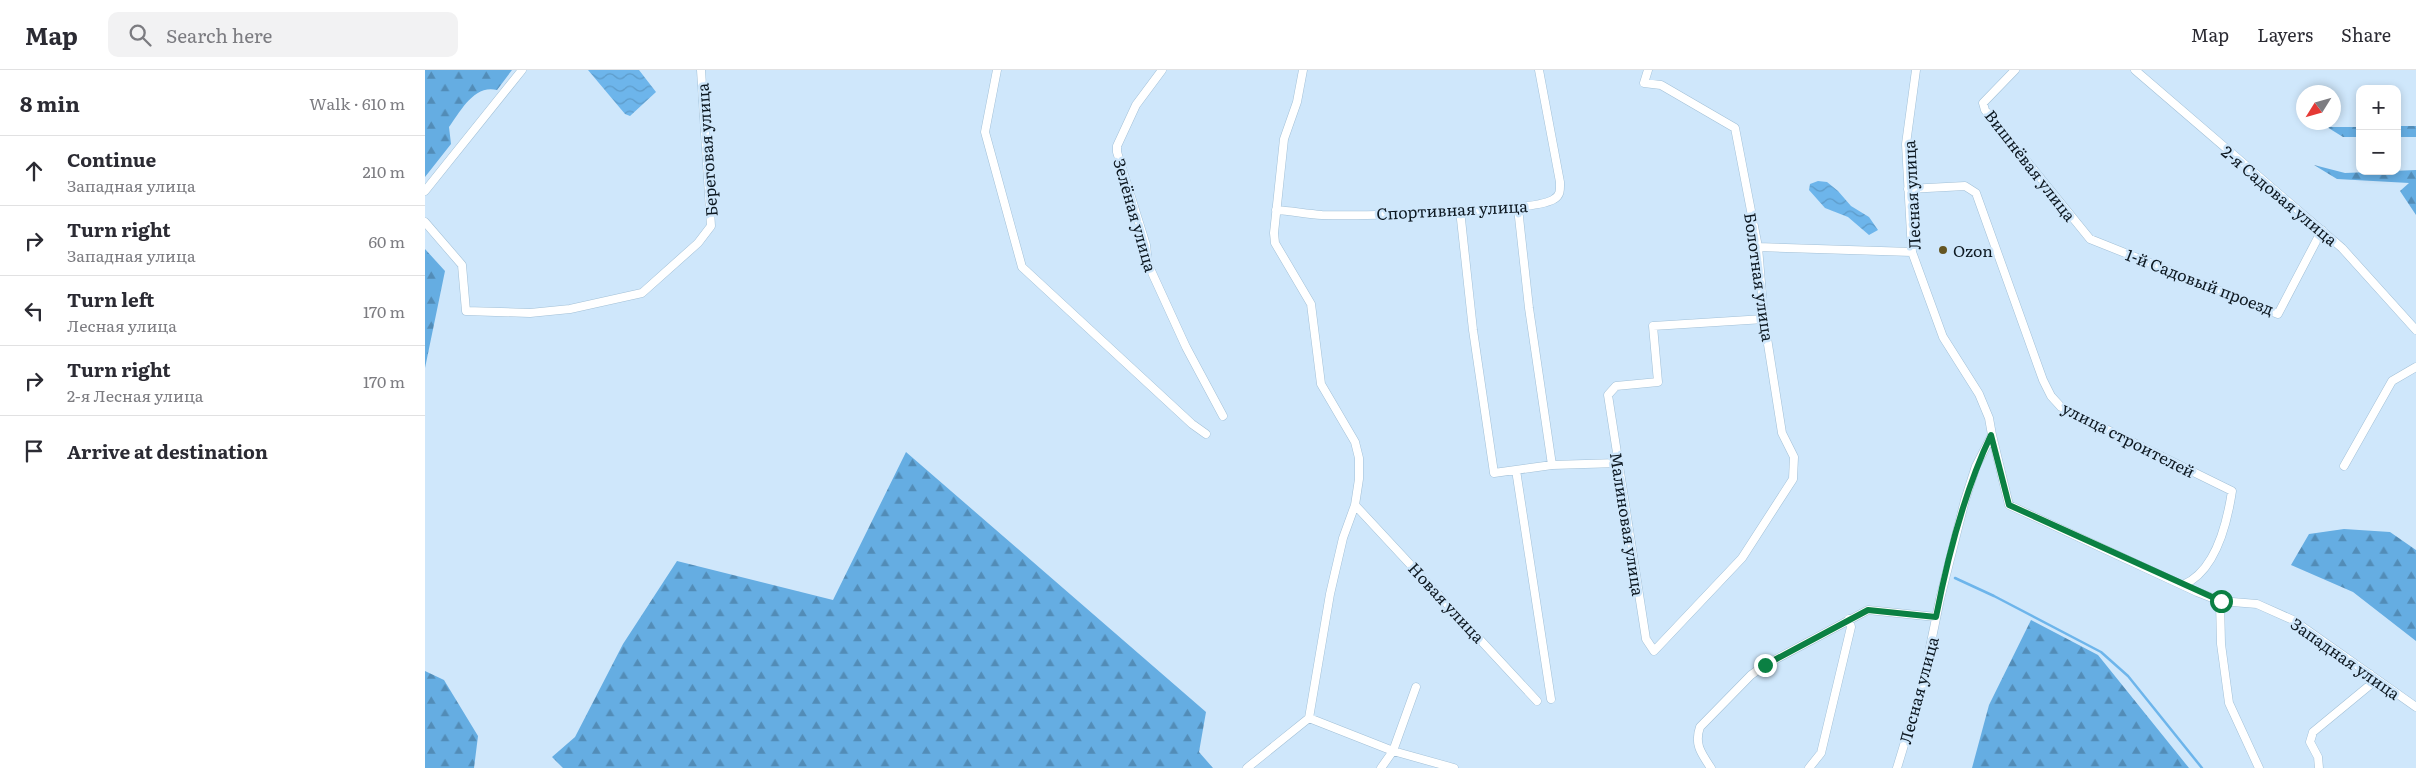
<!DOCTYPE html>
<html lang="en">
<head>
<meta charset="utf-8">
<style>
  :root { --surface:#fff; --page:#f2f2f3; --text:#2b2b33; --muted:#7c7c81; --line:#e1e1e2 }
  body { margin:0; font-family:Literata,serif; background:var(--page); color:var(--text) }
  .controls { position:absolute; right:15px; top:15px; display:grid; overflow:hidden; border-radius:10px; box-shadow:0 2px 8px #0003 }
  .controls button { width:45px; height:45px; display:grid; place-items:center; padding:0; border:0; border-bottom:1px solid var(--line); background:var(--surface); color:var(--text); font:25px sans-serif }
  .compass { position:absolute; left:1871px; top:15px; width:45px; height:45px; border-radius:50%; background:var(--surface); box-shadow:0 2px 8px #0003; rotate:233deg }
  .stop { position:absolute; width:15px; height:15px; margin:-11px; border:4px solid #0b8043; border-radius:50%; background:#fff }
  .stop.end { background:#0b8043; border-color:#fff; box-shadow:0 1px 5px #0008 }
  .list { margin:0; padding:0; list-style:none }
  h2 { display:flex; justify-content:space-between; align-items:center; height:65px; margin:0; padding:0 20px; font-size:21px }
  h2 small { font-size:16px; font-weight:400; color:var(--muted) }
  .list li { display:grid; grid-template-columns:32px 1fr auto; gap:15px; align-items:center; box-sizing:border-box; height:70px; padding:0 20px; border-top:1px solid var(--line) }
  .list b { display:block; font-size:19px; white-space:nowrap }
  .list p { margin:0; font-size:16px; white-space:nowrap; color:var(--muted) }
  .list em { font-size:16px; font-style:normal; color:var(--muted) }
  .icon { flex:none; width:28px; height:28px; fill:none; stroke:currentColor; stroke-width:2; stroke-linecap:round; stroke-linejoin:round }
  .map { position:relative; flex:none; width:1991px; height:698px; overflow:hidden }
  header { display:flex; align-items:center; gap:30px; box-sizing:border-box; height:70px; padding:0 25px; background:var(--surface); border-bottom:1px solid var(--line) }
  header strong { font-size:24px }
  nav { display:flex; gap:28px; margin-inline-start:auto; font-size:18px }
  .search { width:350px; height:45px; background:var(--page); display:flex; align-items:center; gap:12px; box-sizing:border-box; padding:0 18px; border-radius:10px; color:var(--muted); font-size:19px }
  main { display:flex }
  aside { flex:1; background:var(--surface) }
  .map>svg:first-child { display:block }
  .forest { fill:url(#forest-firs) }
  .water { fill:url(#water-waves) }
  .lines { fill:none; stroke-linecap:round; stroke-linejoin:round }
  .stream { stroke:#6db5eb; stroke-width:2.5 }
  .street-casing { stroke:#a2c0d7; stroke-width:9 }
  .street { stroke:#fff; stroke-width:8 }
  .route { stroke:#0b8043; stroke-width:6 }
  .poi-dot { fill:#645522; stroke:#cfe7fb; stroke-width:2 }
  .labels { text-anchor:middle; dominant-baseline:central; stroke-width:5; stroke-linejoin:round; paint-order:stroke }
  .street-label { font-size:16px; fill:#0d1821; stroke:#cfe7fb }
  .poi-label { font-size:16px; fill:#0d1821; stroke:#cfe7fb; text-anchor:start }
</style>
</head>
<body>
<header>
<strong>Map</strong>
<div class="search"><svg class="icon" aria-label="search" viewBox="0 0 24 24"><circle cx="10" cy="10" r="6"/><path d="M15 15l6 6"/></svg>Search here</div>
<nav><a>Map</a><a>Layers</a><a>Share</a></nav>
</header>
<main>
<aside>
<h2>8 min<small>Walk · 610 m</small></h2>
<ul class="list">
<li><svg class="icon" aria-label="ahead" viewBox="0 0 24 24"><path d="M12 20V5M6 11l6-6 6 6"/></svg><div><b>Continue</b><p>Западная улица</p></div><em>210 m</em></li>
<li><svg class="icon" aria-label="right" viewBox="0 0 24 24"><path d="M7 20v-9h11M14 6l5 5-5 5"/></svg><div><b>Turn right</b><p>Западная улица</p></div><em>60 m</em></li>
<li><svg class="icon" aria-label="left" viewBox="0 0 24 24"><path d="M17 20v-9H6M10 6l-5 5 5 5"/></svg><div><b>Turn left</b><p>Лесная улица</p></div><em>170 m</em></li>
<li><svg class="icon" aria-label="right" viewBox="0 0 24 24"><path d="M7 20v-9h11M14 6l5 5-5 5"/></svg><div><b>Turn right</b><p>2-я Лесная улица</p></div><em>170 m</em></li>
<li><svg class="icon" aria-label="arrive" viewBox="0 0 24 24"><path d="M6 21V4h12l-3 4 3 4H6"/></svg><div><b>Arrive at destination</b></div></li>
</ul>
</aside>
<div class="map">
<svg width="1991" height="698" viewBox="0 0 1991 698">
  <defs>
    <pattern id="forest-firs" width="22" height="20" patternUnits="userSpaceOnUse" patternTransform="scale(1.25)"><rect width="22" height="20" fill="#65ade2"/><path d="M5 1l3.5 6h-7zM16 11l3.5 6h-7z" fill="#528cb7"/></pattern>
    <pattern id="water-waves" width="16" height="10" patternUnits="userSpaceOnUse" patternTransform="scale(1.25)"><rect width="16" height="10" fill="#6db5eb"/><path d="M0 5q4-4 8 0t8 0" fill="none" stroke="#5d9bc9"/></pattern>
  </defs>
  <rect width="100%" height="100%" fill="#cfe7fb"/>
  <path class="forest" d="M 0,0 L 87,0 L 72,20 C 49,14 35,42 24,57 L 26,74 L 0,107 Z
    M 1972,56 L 1991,56 L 1991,67 L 1972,67 Z
    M 1902,57 L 1935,57 L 1935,67 L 1918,67 Z
    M 1889,95 L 1920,103 L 1991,100 L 1991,145 L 1975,121 L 1984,113 L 1912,109 Z
    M 0,179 L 20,201 L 0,298 Z
    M 481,382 L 781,642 L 774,682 L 788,698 L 138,698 L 127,687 L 150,667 L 198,574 L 252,491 L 408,530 Z
    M 1919,459 L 1965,462 L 1991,480 L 1991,571 L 1928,522 L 1866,495 L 1884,464 Z
    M 1606,550 L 1673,585 L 1764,698 L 1547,698 L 1564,635 Z
    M 0,601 L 19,610 L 53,666 L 49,698 L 0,698 Z"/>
  <path class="water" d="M 163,0 L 214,0 L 231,22 L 205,46 L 200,44 Z
    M 1393,111 L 1402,112 L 1413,121 L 1426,136 L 1444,147 L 1453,160 L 1444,165 L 1423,147 L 1400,138 L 1384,120 L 1385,114 Z"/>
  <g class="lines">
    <path class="stream" d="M 1530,508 L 1569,526 L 1676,582 L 1703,606 L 1777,698"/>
    <g class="street-casing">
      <path id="street" d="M 572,0 L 560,62 L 597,197 L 767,354 L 781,364
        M 737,0 L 711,35 L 692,76 L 692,82 L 721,175 L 723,194 L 761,277 L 798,346
        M 1223,0 L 1219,13 L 1236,15 L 1310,58 L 1333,177 L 1339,249 L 1357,363 L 1369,387 L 1368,409 L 1317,488 L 1229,581 L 1221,569 L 1183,325 L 1191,316 L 1233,312 L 1228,256 L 1339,249
        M 1590,0 L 1558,33 L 1560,40 L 1665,169 L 1853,244 L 1897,160
        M 1710,0 L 1917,178 L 1991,260
        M 1483,119 L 1540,116 L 1551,123 L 1618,310 L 1626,326 L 1636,337 L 1807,421 C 1802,454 1791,501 1758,515
        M 0,121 L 97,0
        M 1093,138 L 1104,238 L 1127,395
        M 851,140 C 866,141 882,144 897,145 C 930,146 1110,143 1129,129 C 1136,125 1135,119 1135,112 L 1114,0
        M 1035,140 L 1048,260 L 1069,403 L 1127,395 L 1193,393
        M 0,152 L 37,195 L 41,241 L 105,243 L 145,239 L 217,223 L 273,173 L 286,156 L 276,0
        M 1333,177 L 1487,182
        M 1567,365 L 1584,435 L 1772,522 L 1795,531 L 1832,534 L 1868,550 L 1991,637
        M 1919,396 L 1967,311 L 1991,297
        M 1091,400 L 1126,629
        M 930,435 L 1112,631
        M 1795,531 L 1796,574 L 1804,633 L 1834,698
        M 884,648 L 968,681 L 1029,698
        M 822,698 L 884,648 L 905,524 L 918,468 L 930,435 L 934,409 L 934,388 L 930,372 L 896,314 L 886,234 L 850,173 L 849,163 L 859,69 L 872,32 L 878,0
        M 956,698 L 968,681 L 991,617
        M 1286,698 C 1276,683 1269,674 1275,657 L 1326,605 L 1340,595 L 1443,540 L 1511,547
        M 1384,698 L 1396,683 L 1426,557 L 1424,549
        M 1472,698 L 1497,616 L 1515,529 L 1540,430 L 1551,396 L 1567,365 L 1564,348 L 1554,324 L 1518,267 L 1487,182 L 1481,74 L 1491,0
        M 1894,698 L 1893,687 L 1885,672 L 1888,662 L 1945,615 L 1945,604"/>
    </g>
    <use href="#street" class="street"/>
  </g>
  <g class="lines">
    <path class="route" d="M 1340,595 L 1443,540 L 1511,547 C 1523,485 1539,422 1566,365 L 1584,435 L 1796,531"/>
  </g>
  <circle class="poi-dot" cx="1518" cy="180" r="5"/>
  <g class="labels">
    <g class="street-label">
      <text transform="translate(281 80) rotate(-94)">Береговая улица</text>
      <text transform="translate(1606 95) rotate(52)">Вишнёвая улица</text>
      <text transform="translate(1486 125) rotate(-93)">Лесная улица</text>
      <text transform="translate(1855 125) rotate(40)">2-я Садовая улица</text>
      <text transform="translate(1027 139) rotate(-3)">Спортивная улица</text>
      <text transform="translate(711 145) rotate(74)">Зелёная улица</text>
      <text transform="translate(1335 207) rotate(82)">Болотная улица</text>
      <text transform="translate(1775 211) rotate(21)">1-й Садовый проезд</text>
      <text transform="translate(1704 369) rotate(27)">улица строителей</text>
      <text transform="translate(1203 454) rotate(81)">Малиновая улица</text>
      <text transform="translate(1022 532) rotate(47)">Новая улица</text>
      <text transform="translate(1921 588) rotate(35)">Западная улица</text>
      <text transform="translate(1493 620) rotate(-75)">Лесная улица</text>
    </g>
    <g class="poi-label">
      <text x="1528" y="180">Ozon</text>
    </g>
  </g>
</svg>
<div class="controls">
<button>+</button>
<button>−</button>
</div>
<svg class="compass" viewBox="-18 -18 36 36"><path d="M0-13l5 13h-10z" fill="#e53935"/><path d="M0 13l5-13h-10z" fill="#7c7c81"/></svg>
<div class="stop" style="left:1796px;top:531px"></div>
<div class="stop end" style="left:1340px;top:595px"></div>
</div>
</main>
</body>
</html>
